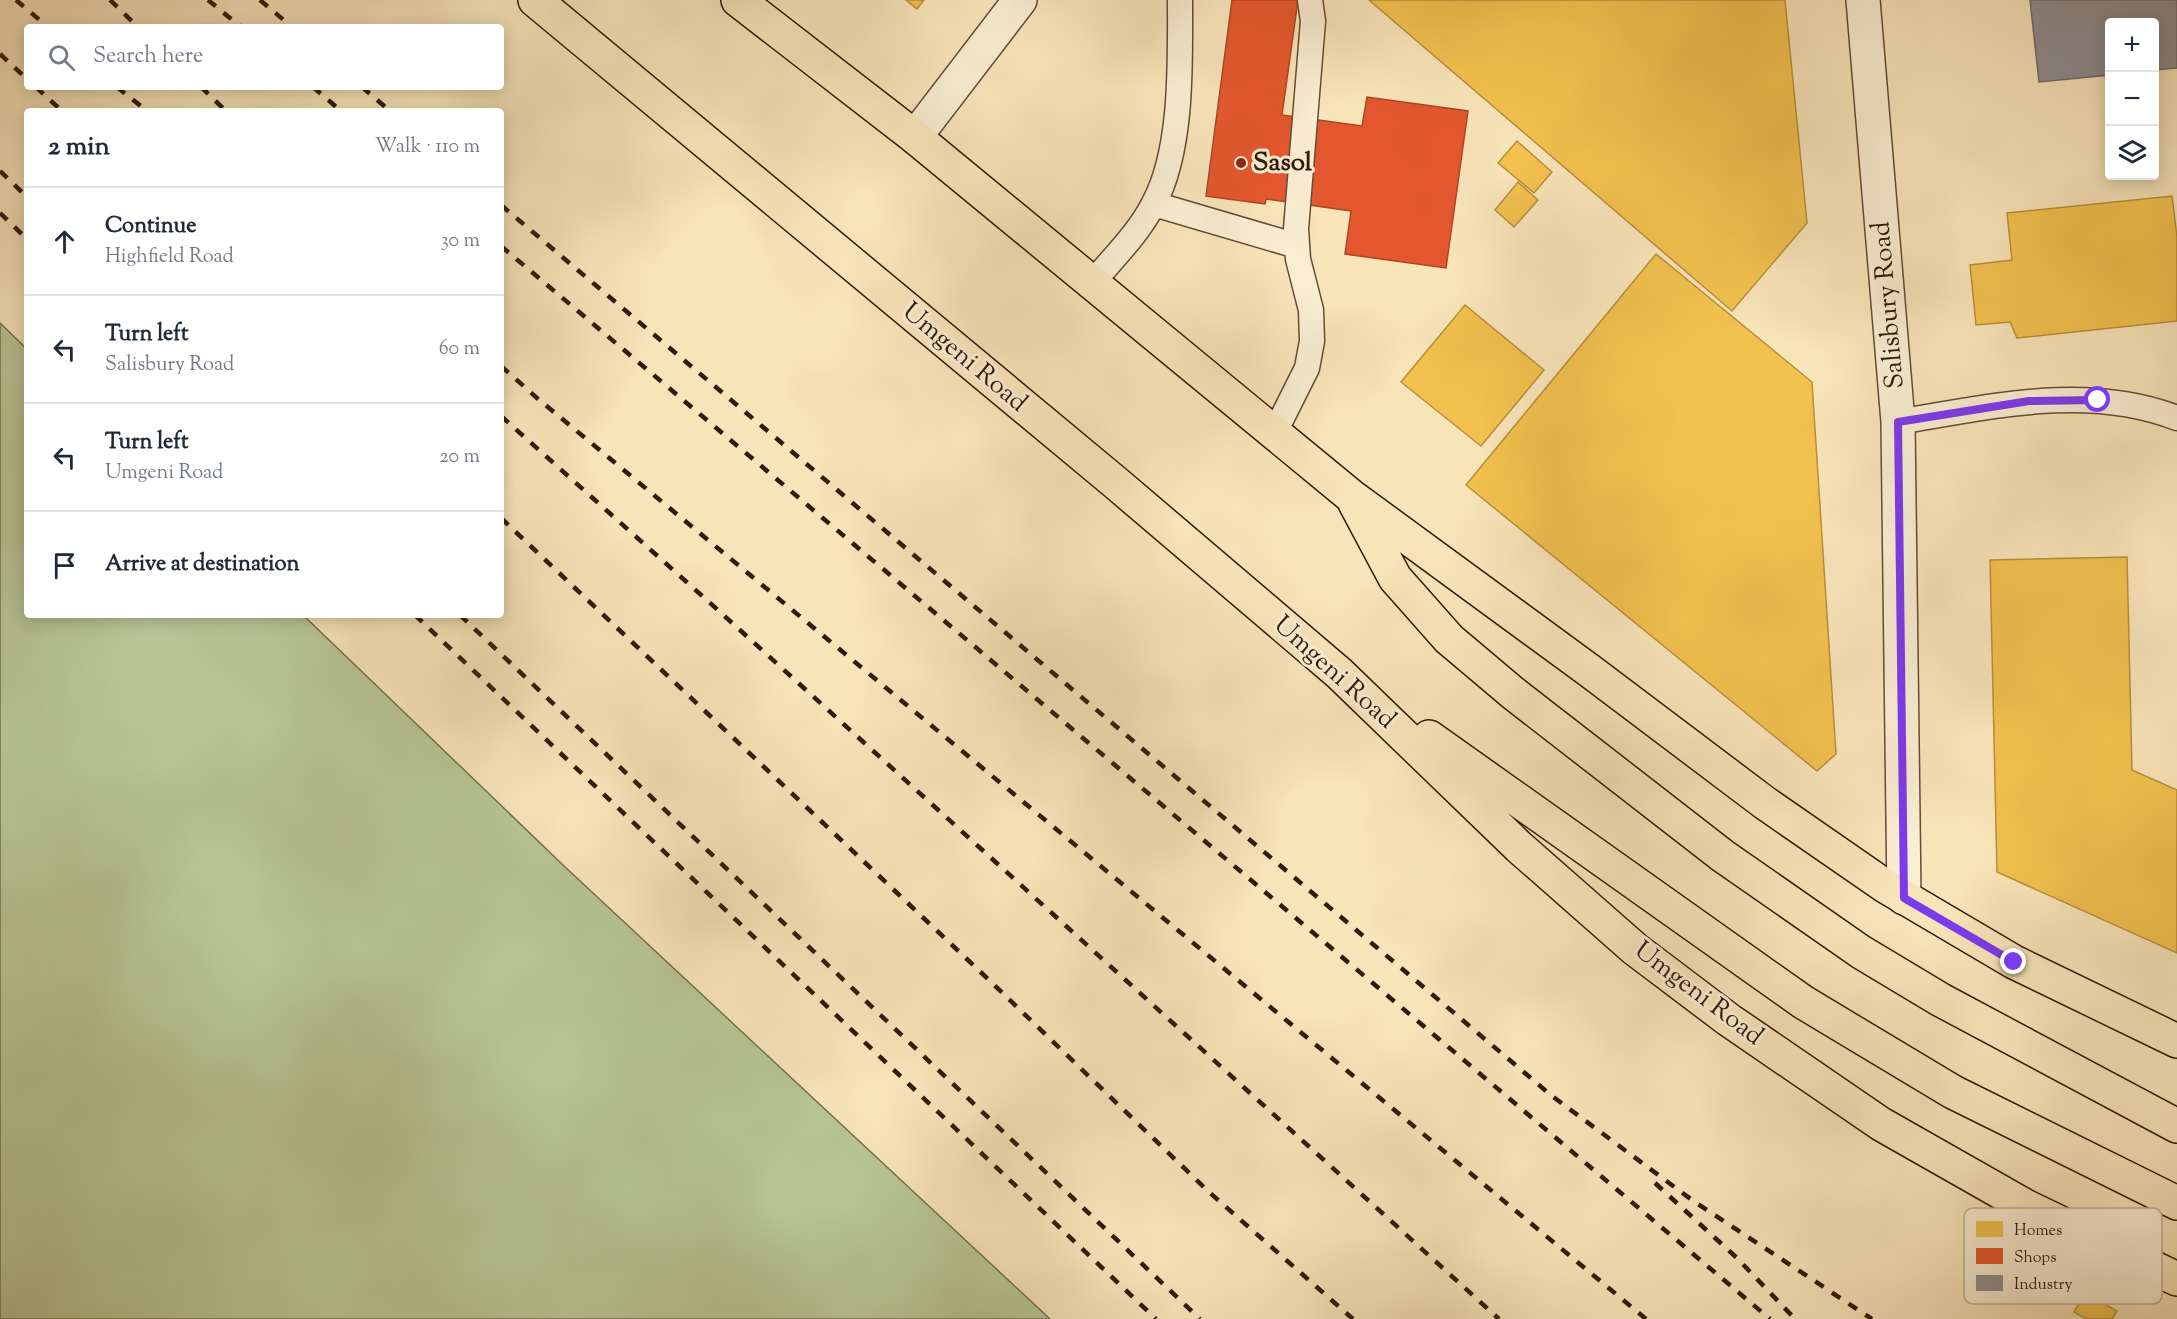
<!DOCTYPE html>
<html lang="en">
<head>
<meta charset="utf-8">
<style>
  :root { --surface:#fff; --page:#f6f6f7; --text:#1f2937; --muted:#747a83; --line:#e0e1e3 }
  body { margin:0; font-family:"Sorts Mill Goudy",serif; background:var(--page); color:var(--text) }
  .controls { position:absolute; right:18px; top:18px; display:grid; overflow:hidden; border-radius:6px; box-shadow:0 3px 15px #0003 }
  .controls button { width:54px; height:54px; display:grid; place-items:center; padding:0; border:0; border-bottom:2px solid var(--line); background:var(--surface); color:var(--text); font:30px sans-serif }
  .stop { position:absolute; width:18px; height:18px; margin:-14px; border:4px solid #7c3aed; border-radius:50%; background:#fff }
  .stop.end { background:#7c3aed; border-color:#fff; box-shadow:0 2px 6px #0008 }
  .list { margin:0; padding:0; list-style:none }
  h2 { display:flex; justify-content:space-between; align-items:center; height:78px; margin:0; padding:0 24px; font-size:26px }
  h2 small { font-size:20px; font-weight:400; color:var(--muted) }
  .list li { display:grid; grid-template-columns:39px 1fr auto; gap:18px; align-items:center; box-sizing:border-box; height:108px; padding:0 24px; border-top:2px solid var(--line) }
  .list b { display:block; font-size:22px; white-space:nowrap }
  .list p { margin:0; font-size:20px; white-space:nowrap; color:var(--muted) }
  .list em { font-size:20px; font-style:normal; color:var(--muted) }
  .icon { flex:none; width:33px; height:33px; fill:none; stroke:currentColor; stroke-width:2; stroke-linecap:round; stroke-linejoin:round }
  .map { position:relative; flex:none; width:2177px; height:1319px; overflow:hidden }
  .search { position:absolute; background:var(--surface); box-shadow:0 3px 15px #0003; left:24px; top:24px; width:480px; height:66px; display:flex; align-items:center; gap:15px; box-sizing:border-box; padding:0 21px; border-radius:6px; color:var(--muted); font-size:22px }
  .panel { position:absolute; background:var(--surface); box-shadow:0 3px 15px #0003; left:24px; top:108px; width:480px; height:510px; border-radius:6px }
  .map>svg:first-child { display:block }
  .green { fill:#b7c594; stroke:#747050; stroke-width:1.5 }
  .homes { fill:#f2c14e; stroke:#b88f3a; stroke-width:1.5 }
  .shops { fill:#e4572e; stroke:#ae4524; stroke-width:1.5 }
  .industry { fill:#8d8d92; stroke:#716a6a; stroke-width:1.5 }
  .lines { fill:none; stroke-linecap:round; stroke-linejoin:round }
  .lane-casing { stroke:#634c36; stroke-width:27 }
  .street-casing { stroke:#634c36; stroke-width:36 }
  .primary-casing { stroke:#311a0b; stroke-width:36 }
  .lane { stroke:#faedd2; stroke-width:24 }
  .street { stroke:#faedd2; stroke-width:33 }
  .primary { stroke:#f8e4b9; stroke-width:33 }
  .rail { stroke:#311a0b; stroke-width:4.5; stroke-dasharray:10 10; stroke-linecap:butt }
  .route { stroke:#7c3aed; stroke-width:8 }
  .poi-dot { fill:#8f2418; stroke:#faedd2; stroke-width:2 }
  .labels { text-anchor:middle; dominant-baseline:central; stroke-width:6; stroke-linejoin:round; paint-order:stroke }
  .poi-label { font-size:26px; font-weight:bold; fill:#311a0b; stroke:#faedd2; text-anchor:start }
  .street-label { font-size:26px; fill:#311a0b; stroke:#faedd2 }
  .key { fill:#faedd2; stroke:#beae96; stroke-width:1.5 }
  .key-label { font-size:16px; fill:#311a0b }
</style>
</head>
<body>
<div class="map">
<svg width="2177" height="1319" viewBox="0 0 2177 1319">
  <rect width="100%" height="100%" fill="#f8e4b9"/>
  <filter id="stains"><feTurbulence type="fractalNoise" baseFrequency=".00333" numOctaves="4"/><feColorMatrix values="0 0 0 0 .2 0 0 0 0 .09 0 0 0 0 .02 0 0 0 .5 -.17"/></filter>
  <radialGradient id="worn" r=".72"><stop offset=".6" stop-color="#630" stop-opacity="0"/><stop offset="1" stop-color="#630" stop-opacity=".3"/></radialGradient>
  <path class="green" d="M 0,323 L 27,349 L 27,615 L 303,615 L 564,866 L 1050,1319 L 0,1319 Z"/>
  <path class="homes" d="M 906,0 L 924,0 L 917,9 Z
    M 1369,0 L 1785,0 L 1807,223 L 1732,311 Z
    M 1517,141 L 1552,172 L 1534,193 L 1498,163 Z
    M 1518,182 L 1538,200 L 1514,227 L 1495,210 Z
    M 2172,196 L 2177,237 L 2177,321 L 2017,338 L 2010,322 L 1976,325 L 1970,265 L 2012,260 L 2007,213 Z
    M 1656,254 L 1812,382 L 1836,754 L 1817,771 L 1466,485 Z
    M 1465,305 L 1544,370 L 1481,446 L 1401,382 Z
    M 2127,557 L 2132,770 L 2177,790 L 2177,953 L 1997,872 L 1990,560 Z
    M 2085,1293 L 2117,1311 L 2112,1319 L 2086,1319 L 2074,1312 Z"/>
  <path class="shops" d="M 1232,0 L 1298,0 L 1282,115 L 1362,126 L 1367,97 L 1468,111 L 1446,268 L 1345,254 L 1351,211 L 1266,199 L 1265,204 L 1206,196 Z"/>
  <path class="industry" d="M 2030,0 L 2177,0 L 2177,68 L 2154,70 L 2154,22 L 2110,22 L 2110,75 L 2039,82 Z"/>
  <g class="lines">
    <g class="lane-casing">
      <path id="lane" d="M 1154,204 L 1297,246
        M 1092,283 C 1114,257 1139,233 1154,203 C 1183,149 1180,61 1180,0
        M 1898,422 C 1990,407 2087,383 2177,418
        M 1275,432 L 1307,368 L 1312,341 L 1311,310 L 1298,259 L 1296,229 L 1313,21 L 1310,0"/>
    </g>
    <g class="street-casing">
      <path id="street" d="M 1863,0 L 1898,422 L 1904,898
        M 915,137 L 1020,0"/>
    </g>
    <g class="primary-casing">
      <path id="primary" d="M 535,0 L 1116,483 L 1339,673 L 1519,847 L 1635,949 L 1729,1020 L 1881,1124 L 2027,1207 L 2177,1279
        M 738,0 L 915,137 L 1351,496 L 1590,671 L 1765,803 L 1885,886 L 2014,962 L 2177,1041
        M 1355,503 L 1395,578 L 1449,639 L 1513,693 L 1723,856 L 1861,952 L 1941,1000 L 2177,1126
        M 1429,737 L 1803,1002 L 1953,1092 L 2177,1203"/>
    </g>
    <use href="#lane" class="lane"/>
    <use href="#street" class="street"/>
    <use href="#primary" class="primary"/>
    <path class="rail" d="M 16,0 L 48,27
      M 110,0 L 138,27
      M 208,0 L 241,27
      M 260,0 L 292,27
      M 0,54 L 27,79
      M 36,87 L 62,111
      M 117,87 L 147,111
      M 201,87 L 226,111
      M 313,87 L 341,111
      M 362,87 L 390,111
      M 0,171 L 27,197
      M 501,205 L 1552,1096 L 1692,1200 L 1872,1319
      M 0,213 L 27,239
      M 501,246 L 1770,1319
      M 501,366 L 537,398 L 1646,1319
      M 501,416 L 719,611 L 1499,1319
      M 501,518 L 989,980 L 1209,1192 L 1353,1319
      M 415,615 L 1156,1319
      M 460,615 L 1200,1319
      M 1655,1183 L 1737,1258 L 1795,1319"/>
  </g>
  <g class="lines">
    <path class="route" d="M 2014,962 L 1904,898 L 1898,422 L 2029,401 L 2098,400"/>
  </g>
  <circle class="poi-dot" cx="1241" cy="163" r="6"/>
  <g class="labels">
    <g class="poi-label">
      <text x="1253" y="163">Sasol</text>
    </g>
    <g class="street-label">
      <text transform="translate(1889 305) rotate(-95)">Salisbury Road</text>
      <text transform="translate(964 358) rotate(40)">Umgeni Road</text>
      <text transform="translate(1334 673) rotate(42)">Umgeni Road</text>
      <text transform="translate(1698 994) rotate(37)">Umgeni Road</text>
    </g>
  </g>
  <rect x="1964" y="1208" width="198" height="96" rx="9" class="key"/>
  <rect x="1976" y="1221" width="27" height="16" fill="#f2c14e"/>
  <rect x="1976" y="1248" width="27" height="16" fill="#e4572e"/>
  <rect x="1976" y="1275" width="27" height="16" fill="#8d8d92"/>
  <g class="key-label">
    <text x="2014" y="1235">Homes</text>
    <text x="2014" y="1262">Shops</text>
    <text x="2014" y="1289">Industry</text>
  </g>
  <rect width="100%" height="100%" filter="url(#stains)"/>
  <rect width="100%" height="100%" fill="url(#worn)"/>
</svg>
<div class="controls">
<button>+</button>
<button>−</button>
<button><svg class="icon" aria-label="layers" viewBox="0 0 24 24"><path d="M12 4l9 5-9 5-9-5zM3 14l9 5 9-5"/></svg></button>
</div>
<div class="stop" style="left:2098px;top:400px"></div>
<div class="stop end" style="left:2014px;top:962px"></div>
<div class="search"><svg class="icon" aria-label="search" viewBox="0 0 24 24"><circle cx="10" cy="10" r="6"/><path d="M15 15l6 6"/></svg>Search here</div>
<section class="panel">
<h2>2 min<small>Walk · 110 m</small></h2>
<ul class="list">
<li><svg class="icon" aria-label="ahead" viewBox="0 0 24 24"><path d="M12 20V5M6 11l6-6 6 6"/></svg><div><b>Continue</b><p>Highfield Road</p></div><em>30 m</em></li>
<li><svg class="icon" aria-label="left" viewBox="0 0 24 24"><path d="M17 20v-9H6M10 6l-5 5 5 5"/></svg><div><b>Turn left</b><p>Salisbury Road</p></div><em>60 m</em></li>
<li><svg class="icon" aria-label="left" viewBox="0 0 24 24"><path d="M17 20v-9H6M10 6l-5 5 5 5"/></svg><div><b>Turn left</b><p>Umgeni Road</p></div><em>20 m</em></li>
<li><svg class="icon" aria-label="arrive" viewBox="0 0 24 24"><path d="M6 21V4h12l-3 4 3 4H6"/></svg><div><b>Arrive at destination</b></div></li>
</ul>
</section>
</div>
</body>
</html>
